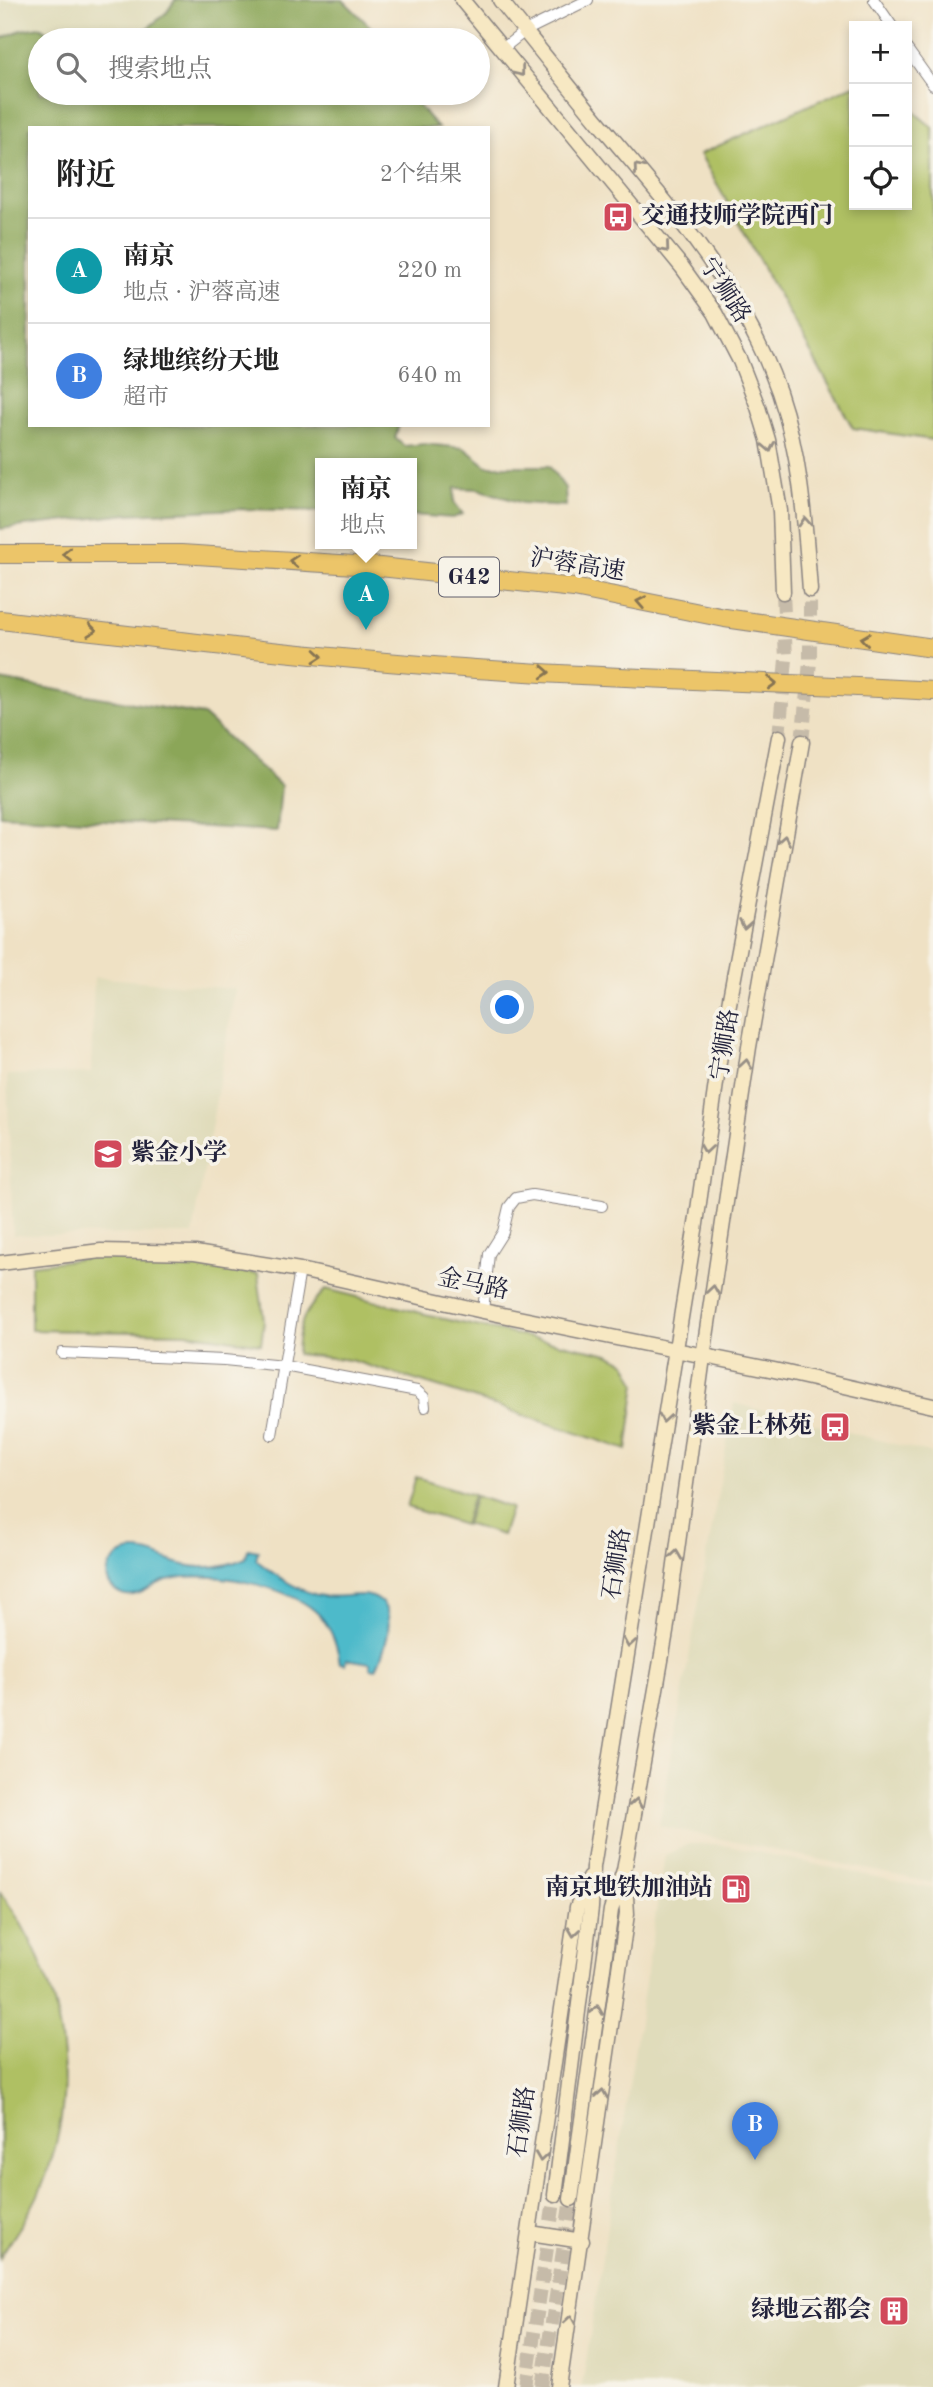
<!DOCTYPE html>
<html lang="zh">
<head>
<meta charset="utf-8">
<style>
  :root { --surface:#fff; --page:#f2f2f2; --text:#222; --muted:#767676; --line:#e0e0e0; --accent:#111827 }
  body { margin:0; font-family:"Old Standard TT","Noto Serif SC",serif; background:var(--page); color:var(--text) }
  .controls { position:absolute; right:21px; top:21px; display:grid; overflow:hidden; border-radius:0px; box-shadow:0 4px 10px #0003 }
  .controls button { width:63px; height:63px; display:grid; place-items:center; padding:0; border:0; border-bottom:2px solid var(--line); background:var(--surface); color:var(--text); font:35px sans-serif }
  .you { position:absolute; left:508px; top:1008px; width:24px; height:24px; margin:-18px; border:5px solid #fff; border-radius:50%; background:#1a73e8; box-shadow:0 0 0 10px #1a73e833 }
  .badge { display:grid; place-items:center; width:46px; height:46px; border-radius:50%; background:var(--accent); color:#fff; font-size:23px; font-weight:700 }
  .pin { position:absolute; translate:-50% -58px; filter:drop-shadow(0 2px 4px #0008) }
  .pin::after { content:''; position:absolute; top:37px; width:24px; height:21px; background:inherit; clip-path:polygon(0 0,100% 0,50% 100%) }
  .popup { position:absolute; left:315px; top:458px; width:102px; height:91px; box-sizing:border-box; display:grid; place-content:center; border-radius:0px; background:var(--surface); filter:drop-shadow(0 2px 5px #0005); font-size:23px; white-space:nowrap; color:var(--muted) }
  .popup b { font-size:26px; color:var(--text) }
  .popup::after { content:''; position:absolute; left:50%; top:100%; margin-left:-14px; border:14px solid transparent; border-top-color:var(--surface) }
  .list { margin:0; padding:0; list-style:none }
  h2 { display:flex; justify-content:space-between; align-items:center; height:91px; margin:0; padding:0 28px; font-size:30px }
  h2 small { font-size:23px; font-weight:400; color:var(--muted) }
  .list li { display:grid; grid-template-columns:46px 1fr auto; gap:21px; align-items:center; box-sizing:border-box; height:105px; padding:0 28px; border-top:2px solid var(--line) }
  .list b { display:block; font-size:26px; white-space:nowrap }
  .list p { margin:0; font-size:23px; white-space:nowrap; color:var(--muted) }
  .list em { font-size:23px; font-style:normal; color:var(--muted) }
  .icon { flex:none; width:38px; height:38px; fill:none; stroke:currentColor; stroke-width:2; stroke-linecap:round; stroke-linejoin:round }
  .map { position:relative; flex:none; width:933px; height:2387px; overflow:hidden }
  .search { position:absolute; background:var(--surface); box-shadow:0 4px 10px #0003; left:28px; top:28px; width:462px; height:77px; display:flex; align-items:center; gap:18px; box-sizing:border-box; padding:0 24px; border-radius:38px; color:var(--muted); font-size:26px }
  .panel { position:absolute; background:var(--surface); box-shadow:0 4px 10px #0003; left:28px; top:126px; width:462px; height:301px; border-radius:0px }
  .map>svg:first-child { display:block }
  .built { fill:#e0dcbb }
  .green { fill:#afc063; stroke:#68714f; stroke-width:2 }
  .forest { fill:#8ba659; stroke:#56644a; stroke-width:2 }
  .water { fill:#4ebaca; stroke:#386e82; stroke-width:2 }
  .lines { fill:none; stroke-linecap:round; stroke-linejoin:round }
  .secondary-tunnel { stroke:#c6bba9; stroke-width:14; stroke-dasharray:14 7; stroke-linecap:butt }
  .street-casing { stroke:#888280; stroke-width:12 }
  .secondary-casing { stroke:#888280; stroke-width:17 }
  .highway-casing { stroke:#888280; stroke-width:20 }
  .street { stroke:#fff; stroke-width:10 }
  .secondary { stroke:#f7e8c3; stroke-width:14 }
  .highway { stroke:#ecc569; stroke-width:18 }
  .oneway { stroke:#978f86 }
  .oneway2 { stroke:#877452 }
  .labels { text-anchor:middle; dominant-baseline:central; stroke-width:7; stroke-linejoin:round; paint-order:stroke }
  .shield { fill:#f7f3e8; stroke:#62616f; stroke-width:2 }
  .shield-label { font-size:23px; font-weight:bold; fill:#22223b }
  .poi-label { font-size:24px; font-weight:bold; fill:#22223b; stroke:#f7f3e8; text-anchor:end }
  .street-label { font-size:24px; fill:#22223b; stroke:#f7f3e8 }
</style>
</head>
<body>
<div class="map">
<svg width="933" height="2387" viewBox="0 0 933 2387">
  <rect width="100%" height="100%" fill="#f7f3e8"/>
  <filter id="ink" filterUnits="userSpaceOnUse"><feTurbulence type="fractalNoise" baseFrequency=".0143" numOctaves="2"/><feDisplacementMap in="SourceGraphic" scale="14" xChannelSelector="R" yChannelSelector="G"/><feConvolveMatrix kernelMatrix="1 2 1 2 8 2 1 2 1" color-interpolation-filters="sRGB"/></filter>
  <filter id="wash" filterUnits="userSpaceOnUse"><feTurbulence type="fractalNoise" baseFrequency=".00686" numOctaves="4" result="noise"/><feDisplacementMap in="SourceGraphic" scale="28" xChannelSelector="R" yChannelSelector="G"/><feGaussianBlur stdDeviation="1.57" result="paint"/><feColorMatrix in="noise" values="0 0 0 0 0 0 0 0 0 0 0 0 0 0 0 0 0 1.4 0 .05"/><feComposite in="paint" operator="in"/></filter>
  <g filter="url(#wash)">
    <rect width="100%" height="100%" fill="#efe1c4"/>
    <path class="built" d="M 0,0 L 175,0 L 167,12 L 134,40 L 59,40 L 53,35 L 21,30 L 0,39 Z
      M 94,977 L 235,989 L 193,1234 L 13,1235 L 7,1075 L 91,1073 Z
      M 734,1403 L 933,1454 L 933,1883 L 659,1826 Z
      M 689,1844 L 718,1844 L 933,1889 L 933,2387 L 582,2387 L 665,1855 Z"/>
    <path class="green" d="M 854,85 L 854,205 L 907,205 L 907,106 L 933,128 L 933,440 L 853,428 L 700,154 Z
      M 105,1256 L 258,1274 L 264,1321 L 261,1344 L 186,1333 L 31,1330 L 31,1265 Z
      M 326,1289 L 457,1322 L 609,1354 L 626,1363 L 636,1383 L 627,1450 L 464,1395 L 350,1360 L 297,1354 C 298,1322 304,1312 326,1289 Z
      M 416,1477 L 473,1495 L 464,1525 L 407,1507 Z
      M 475,1496 L 511,1508 L 502,1535 L 466,1524 Z
      M 0,1892 C 63,1976 83,2085 43,2184 C 32,2211 15,2234 0,2258 Z"/>
    <path class="forest" d="M 175,0 L 343,0 L 384,40 L 134,40 L 167,12 Z
      M 40,27 L 59,40 L 40,40 L 40,93 L 410,93 L 411,97 L 438,128 L 30,128 L 30,425 L 399,425 L 395,438 L 404,446 L 424,444 L 464,448 L 487,466 L 549,466 L 565,488 L 566,506 L 522,503 L 478,489 L 455,488 L 454,502 L 463,514 L 453,518 L 412,515 L 412,464 L 320,464 L 320,511 L 243,509 L 128,514 L 0,529 L 0,39 L 21,30 Z
      M 0,680 L 203,715 L 281,786 L 277,831 L 0,815 Z"/>
    <path class="water" d="M 248,1549 L 258,1551 L 256,1560 C 275,1575 293,1588 317,1595 C 334,1599 345,1595 360,1595 C 404,1596 387,1646 376,1669 L 370,1668 L 370,1663 L 346,1659 L 345,1664 L 340,1663 C 337,1643 330,1624 315,1611 C 286,1585 205,1569 167,1580 C 152,1584 138,1600 122,1594 C 95,1584 108,1550 138,1551 C 149,1551 158,1556 168,1560 C 195,1571 220,1569 246,1558 Z"/>
  </g>
  <g filter="url(#ink)">
    <g class="lines">
      <path class="secondary-tunnel" d="M 779,737 L 786,659 L 783,592
        M 802,742 L 810,662 L 810,590
        M 526,2387 L 555,2195
        M 542,2387 L 571,2199"/>
      <g class="street-casing">
        <path id="street" d="M 874,0 L 892,26
          M 502,49 L 525,31 L 588,0
          M 907,49 L 933,85
          M 483,1311 L 489,1254 L 503,1232 L 509,1207 L 516,1198 L 532,1195 L 602,1206
          M 62,1353 L 224,1360 L 284,1366 L 417,1391 L 424,1397 L 425,1407
          M 272,1435 L 300,1270"/>
      </g>
      <g class="secondary-casing">
        <path id="secondary" d="M 462,0 L 682,267 L 715,313 L 740,361 L 758,407 L 768,440 L 780,511 L 783,592
          M 500,0 C 533,41 566,83 600,124 C 669,205 743,289 779,392 C 801,456 805,523 810,590
          M 0,1263 L 101,1251 L 195,1253 L 300,1270 L 483,1311 L 774,1370 L 933,1406
          M 555,2195 L 591,1908 L 593,1867 L 696,1224 L 722,1041 L 779,737
          M 571,2199 L 611,1910 L 624,1871 L 666,1632 L 703,1357 L 749,1047 L 802,742
          M 530,2233 L 582,2241
          M 506,2387 L 577,1907 L 589,1878
          M 559,2387 L 627,1914 L 625,1879"/>
      </g>
      <g class="highway-casing">
        <path id="highway" d="M 0,554 L 181,554 L 371,566 L 574,588 L 725,618 L 933,648
          M 0,620 C 154,638 308,657 463,668 C 619,680 776,681 933,691"/>
      </g>
      <use href="#street" class="street"/>
      <use href="#secondary" class="secondary"/>
      <use href="#highway" class="highway"/>
    </g>
    <defs><path id="oneway-chevron" d="M-2-3.5L2.5 0L-2 3.5" fill="none" stroke-width="1.6" stroke-linecap="round" stroke-linejoin="round" transform="scale(1.75)"/></defs>
    <g class="oneway">
      <use href="#oneway-chevron" transform="translate(520 72) rotate(52)"/>
      <use href="#oneway-chevron" transform="translate(638 168) rotate(-130)"/>
      <use href="#oneway-chevron" transform="translate(665 248) rotate(50)"/>
      <use href="#oneway-chevron" transform="translate(769 447) rotate(79)"/>
      <use href="#oneway-chevron" transform="translate(805 522) rotate(-94)"/>
      <use href="#oneway-chevron" transform="translate(784 840) rotate(-80)"/>
      <use href="#oneway-chevron" transform="translate(745 925) rotate(101)"/>
      <use href="#oneway-chevron" transform="translate(746 1064) rotate(-82)"/>
      <use href="#oneway-chevron" transform="translate(706 1149) rotate(98)"/>
      <use href="#oneway-chevron" transform="translate(713 1290) rotate(-82)"/>
      <use href="#oneway-chevron" transform="translate(664 1418) rotate(99)"/>
      <use href="#oneway-chevron" transform="translate(676 1555) rotate(-82)"/>
      <use href="#oneway-chevron" transform="translate(629 1643) rotate(99)"/>
      <use href="#oneway-chevron" transform="translate(636 1803) rotate(-80)"/>
      <use href="#oneway-chevron" transform="translate(574 1932) rotate(98)"/>
      <use href="#oneway-chevron" transform="translate(597 2010) rotate(-82)"/>
      <use href="#oneway-chevron" transform="translate(602 2094) rotate(-82)"/>
      <use href="#oneway-chevron" transform="translate(541 2157) rotate(98)"/>
      <use href="#oneway-chevron" transform="translate(570 2320) rotate(-81)"/>
    </g>
    <g class="oneway2">
      <use href="#oneway-chevron" transform="translate(67 554) rotate(180)"/>
      <use href="#oneway-chevron" transform="translate(294 561) rotate(-176)"/>
      <use href="#oneway-chevron" transform="translate(641 602) rotate(-169)"/>
      <use href="#oneway-chevron" transform="translate(92 630) rotate(7)"/>
      <use href="#oneway-chevron" transform="translate(865 639) rotate(-172)"/>
      <use href="#oneway-chevron" transform="translate(318 656) rotate(5)"/>
      <use href="#oneway-chevron" transform="translate(545 672) rotate(3)"/>
      <use href="#oneway-chevron" transform="translate(772 683) rotate(2)"/>
    </g>
  </g>
  <defs>
    <g id="bus-square" transform="scale(1.575)"><rect x="-9" y="-9" width="18" height="18" rx="4" fill="#d1495b" stroke="#f7f3e8"/><path d="M-5-6H5V4H4V6H2V4H-2V6H-4V4H-5ZM-3.5-4V0h7V-4ZM-3.5 1.2v1.5H-2V1.2ZM2 1.2v1.5H3.5V1.2Z" fill="#fff"/></g>
    <g id="school-square" transform="scale(1.575)"><rect x="-9" y="-9" width="18" height="18" rx="4" fill="#d1495b" stroke="#f7f3e8"/><path d="M0-5L7-2L0 1L-7-2ZM-4 1L0 2.5L4 1V4Q0 6-4 4Z" fill="#fff"/></g>
    <g id="fuel-square" transform="scale(1.575)"><rect x="-9" y="-9" width="18" height="18" rx="4" fill="#d1495b" stroke="#f7f3e8"/><path d="M-5.5-6h7V0h2V4h1.3V-2.5L3-4.5l.8-.8L6-3V5H2.5V1h-1V6h-7ZM-4.2-4.7v3.2H.2V-4.7Z" fill="#fff"/></g>
    <g id="building-square" transform="scale(1.575)"><rect x="-9" y="-9" width="18" height="18" rx="4" fill="#d1495b" stroke="#f7f3e8"/><path d="M-4-6H4V6H1V3H-1V6H-4ZM-2.5-4.3h1.7v1.8h-1.7ZM.8-4.3h1.7v1.8H.8ZM-2.5-1h1.7V.8h-1.7ZM.8-1h1.7V.8H.8Z" fill="#fff"/></g>
  </defs>
  <g fill-rule="evenodd">
    <use href="#bus-square" x="618" y="217"/>
    <use href="#school-square" x="108" y="1154"/>
    <use href="#bus-square" x="835" y="1427"/>
    <use href="#fuel-square" x="736" y="1889"/>
    <use href="#building-square" x="894" y="2311"/>
  </g>
  <g class="labels">
    <rect class="shield" x="439" y="557.5" width="60" height="39" rx="5"/>
    <g class="shield-label">
      <text x="469" y="577">G42</text>
    </g>
    <g class="poi-label">
      <text x="641" y="217" text-anchor="start">交通技师学院西门</text>
      <text x="131" y="1154" text-anchor="start">紫金小学</text>
      <text x="812" y="1427">紫金上林苑</text>
      <text x="713" y="1889">南京地铁加油站</text>
      <text x="871" y="2311">绿地云都会</text>
    </g>
    <g class="street-label">
      <text transform="translate(724 291) rotate(57)">宁狮路</text>
      <text transform="translate(577 566) rotate(9)">沪蓉高速</text>
      <text transform="translate(726 1045) rotate(-81)">宁狮路</text>
      <text transform="translate(473 1285) rotate(12)">金马路</text>
      <text transform="translate(618 1564) rotate(-81)">石狮路</text>
      <text transform="translate(523 2122) rotate(-82)">石狮路</text>
    </g>
  </g>
</svg>
<div class="controls">
<button>+</button>
<button>−</button>
<button><svg class="icon" aria-label="locate" viewBox="0 0 24 24"><circle cx="12" cy="12" r="6"/><path d="M12 2v4M12 18v4M2 12h4M18 12h4"/></svg></button>
</div>
<div class="you"></div>
<div class="pin badge" style="left:366px;top:630px;background:#0f9aa8">A</div>
<div class="popup"><b>南京</b>地点</div>
<div class="pin badge" style="left:755px;top:2160px;background:#3f7fe0">B</div>
<div class="search"><svg class="icon" aria-label="search" viewBox="0 0 24 24"><circle cx="10" cy="10" r="6"/><path d="M15 15l6 6"/></svg>搜索地点</div>
<section class="panel">
<h2>附近<small>2个结果</small></h2>
<ul class="list">
<li><span class="badge" style="background:#0f9aa8">A</span><div><b>南京</b><p>地点 · 沪蓉高速</p></div><em>220 m</em></li>
<li><span class="badge" style="background:#3f7fe0">B</span><div><b>绿地缤纷天地</b><p>超市</p></div><em>640 m</em></li>
</ul>
</section>
</div>
</body>
</html>
